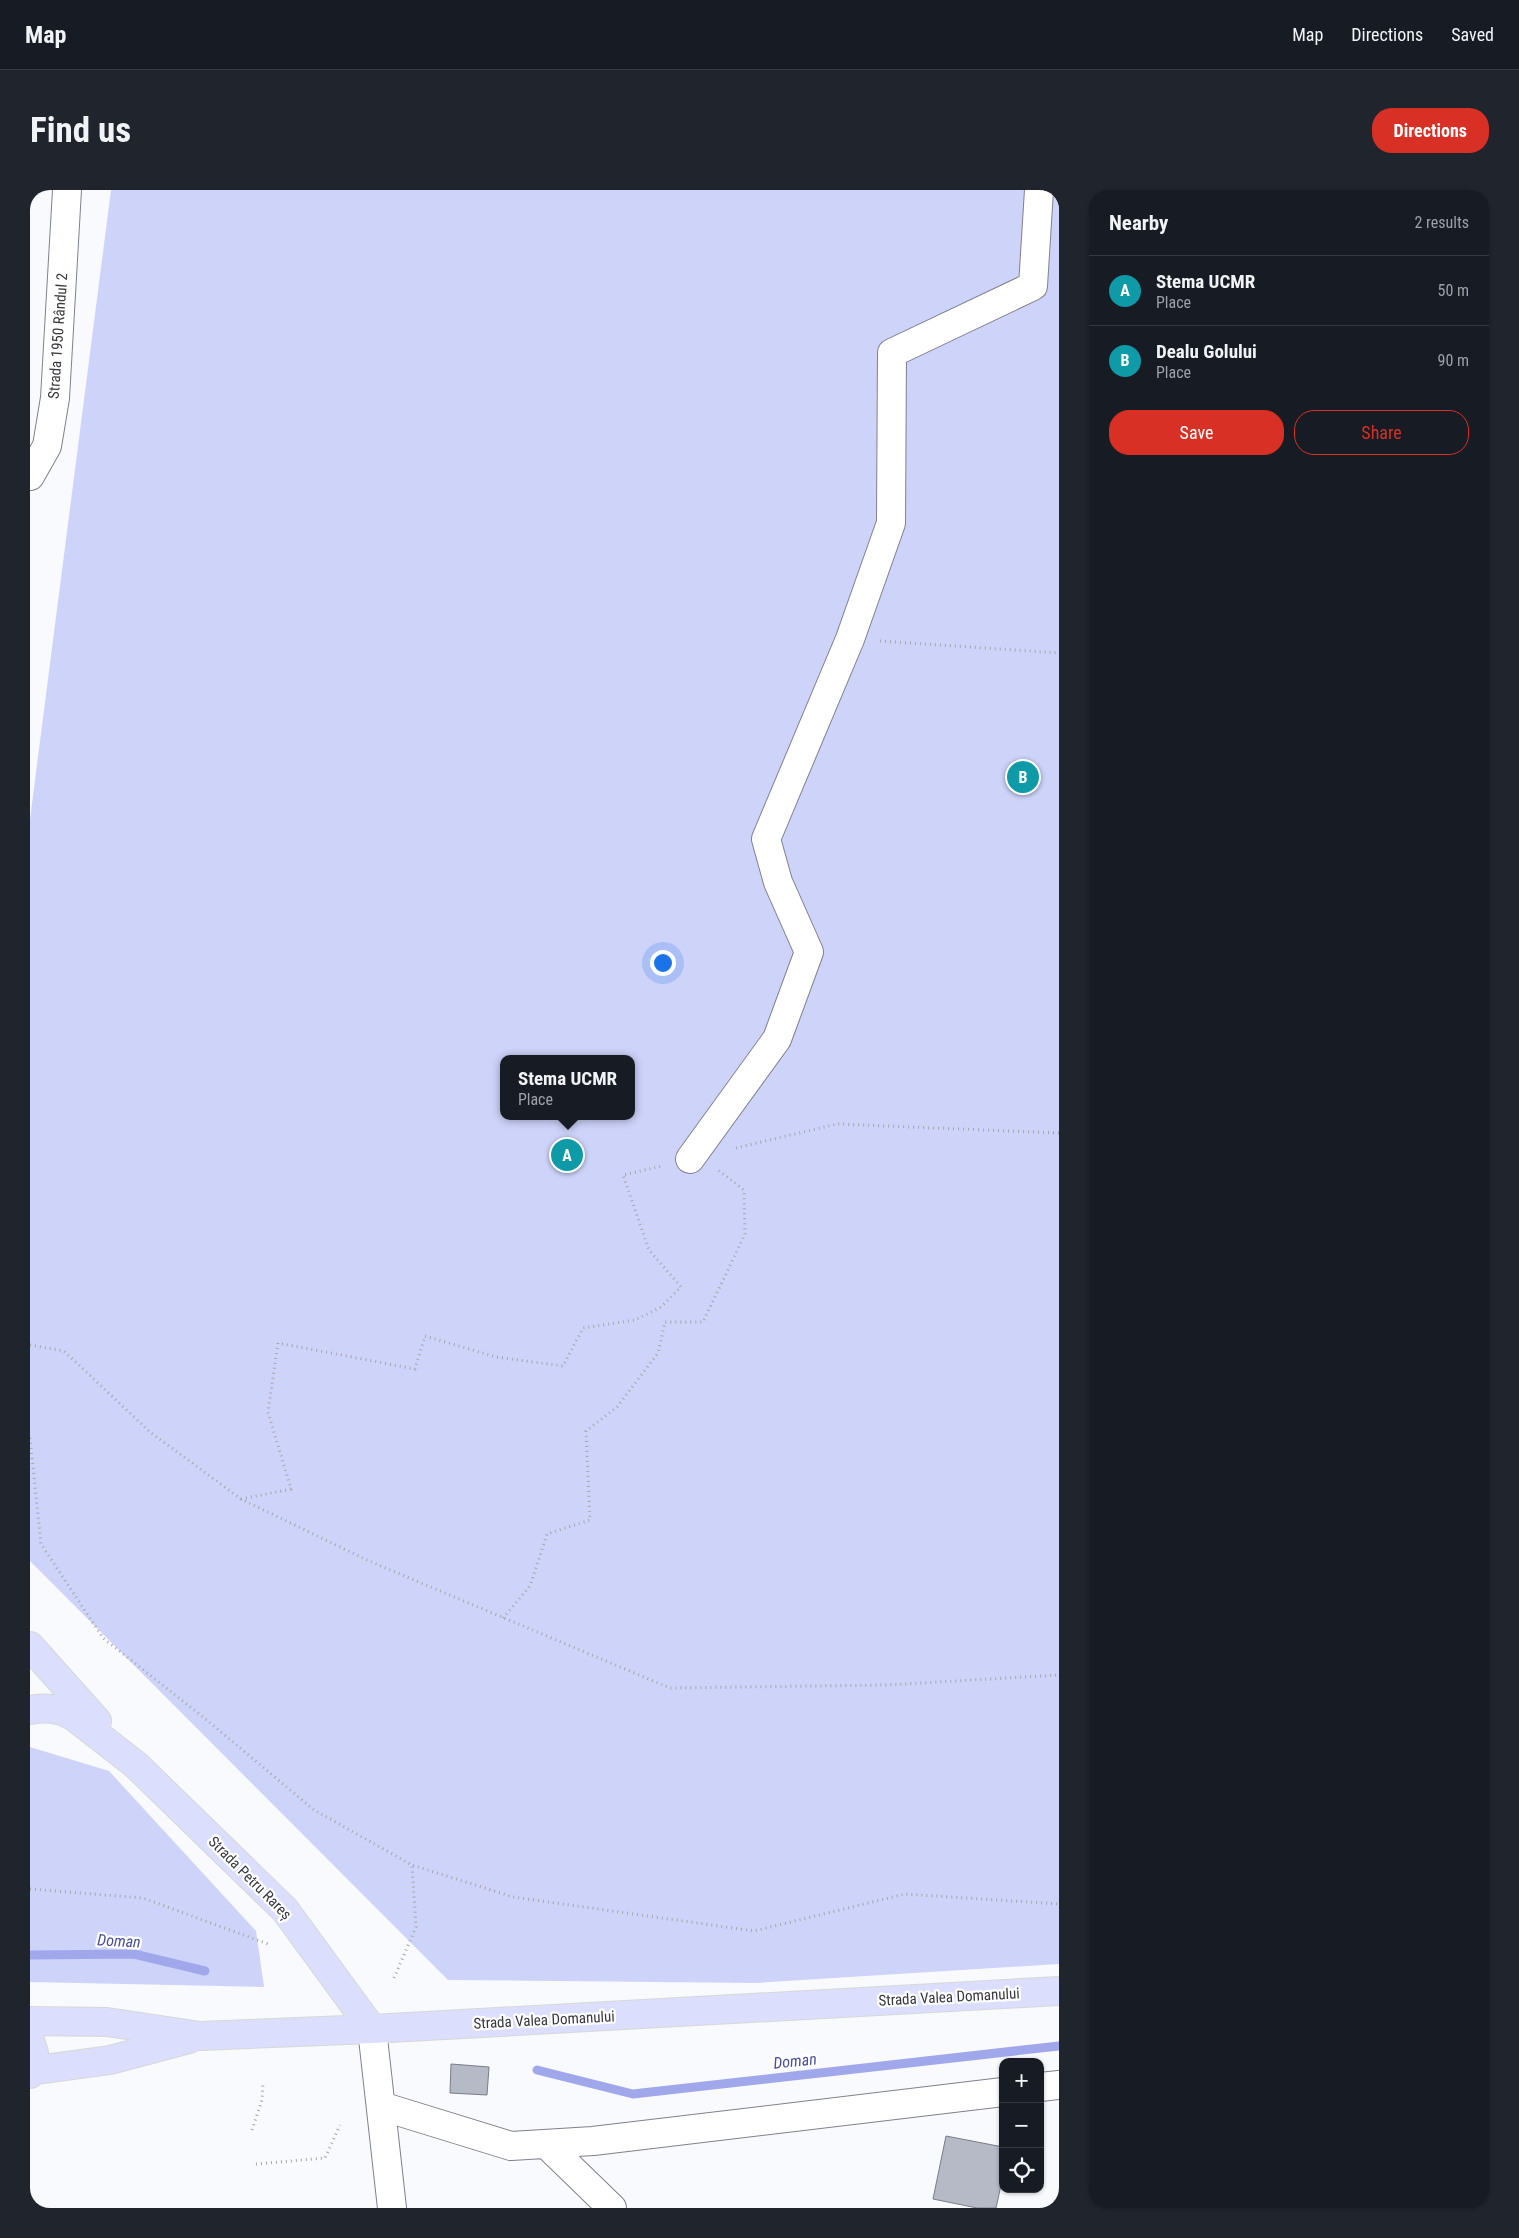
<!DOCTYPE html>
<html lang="en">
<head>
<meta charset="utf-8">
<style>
  :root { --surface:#171b24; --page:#20242c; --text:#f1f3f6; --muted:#9ea1a6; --line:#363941; --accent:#d93025 }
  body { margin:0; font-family:"Roboto Condensed",sans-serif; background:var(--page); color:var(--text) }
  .controls { position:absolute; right:15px; bottom:15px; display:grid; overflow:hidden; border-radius:10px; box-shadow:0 1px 4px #0004 }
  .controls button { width:45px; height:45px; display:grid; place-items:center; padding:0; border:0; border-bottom:1px solid var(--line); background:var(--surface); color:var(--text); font:25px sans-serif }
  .you { position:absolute; left:632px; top:772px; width:18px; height:18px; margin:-12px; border:4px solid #fff; border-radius:50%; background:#1a73e8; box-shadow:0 0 0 8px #1a73e833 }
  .badge { display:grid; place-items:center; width:32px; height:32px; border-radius:50%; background:var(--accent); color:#fff; font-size:16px; font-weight:700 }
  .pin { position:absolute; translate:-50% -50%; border:2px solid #fff; box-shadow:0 1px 5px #0006 }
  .popup { position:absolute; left:470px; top:865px; width:135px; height:65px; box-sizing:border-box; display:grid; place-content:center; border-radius:10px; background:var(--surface); filter:drop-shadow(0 1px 4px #0005); font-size:16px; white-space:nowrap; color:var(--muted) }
  .popup b { font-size:19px; color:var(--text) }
  .popup::after { content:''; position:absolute; left:50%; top:100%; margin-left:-10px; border:10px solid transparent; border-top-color:var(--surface) }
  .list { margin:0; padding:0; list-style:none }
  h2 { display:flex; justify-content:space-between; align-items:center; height:65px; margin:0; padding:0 20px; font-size:21px }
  h2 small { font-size:16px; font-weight:400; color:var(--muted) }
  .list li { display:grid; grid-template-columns:32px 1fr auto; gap:15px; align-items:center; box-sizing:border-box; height:70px; padding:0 20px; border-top:1px solid var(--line) }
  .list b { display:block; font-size:19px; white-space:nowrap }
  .list p { margin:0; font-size:16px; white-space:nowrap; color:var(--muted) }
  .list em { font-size:16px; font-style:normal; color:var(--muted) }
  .actions { display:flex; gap:10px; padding:15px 20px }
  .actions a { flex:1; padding:11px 0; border:1px solid var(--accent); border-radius:20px; text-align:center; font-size:18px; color:var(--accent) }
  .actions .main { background:var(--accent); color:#fff }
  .icon { flex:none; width:28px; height:28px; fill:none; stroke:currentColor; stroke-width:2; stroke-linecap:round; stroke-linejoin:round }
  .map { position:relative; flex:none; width:1029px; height:2018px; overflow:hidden; border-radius:20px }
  header { display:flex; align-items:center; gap:30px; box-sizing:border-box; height:70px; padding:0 25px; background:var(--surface); border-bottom:1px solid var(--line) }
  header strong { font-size:24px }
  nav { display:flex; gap:28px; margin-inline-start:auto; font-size:18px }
  .intro { display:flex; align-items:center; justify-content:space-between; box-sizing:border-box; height:120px; padding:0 30px }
  h1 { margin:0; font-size:35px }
  .button { padding:12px 22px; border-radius:20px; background:var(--accent); color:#fff; font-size:18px; font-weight:700 }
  main { display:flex; gap:30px; padding:0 30px }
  aside { flex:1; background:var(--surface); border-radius:20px; box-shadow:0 1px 4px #0004 }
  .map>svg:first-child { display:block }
  .green { fill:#ced3fa; fill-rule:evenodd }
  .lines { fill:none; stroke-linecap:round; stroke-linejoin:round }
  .stream { stroke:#a0a8eb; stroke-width:9 }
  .building { fill:#b6b9c6; stroke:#7a7c88 }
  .minor-casing { stroke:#7f818e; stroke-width:30 }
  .major-casing { stroke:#d7d7d8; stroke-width:30 }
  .path { stroke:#a5a6aa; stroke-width:3; stroke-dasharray:1 4; stroke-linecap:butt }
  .minor { stroke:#fff; stroke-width:28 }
  .major { stroke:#dbdffd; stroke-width:28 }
  .labels { text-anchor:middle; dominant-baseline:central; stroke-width:4.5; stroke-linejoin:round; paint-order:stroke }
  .street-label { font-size:15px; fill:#37383e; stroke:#fff }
  .water-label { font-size:16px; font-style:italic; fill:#494c9b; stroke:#fff }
</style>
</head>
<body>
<header>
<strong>Map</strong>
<nav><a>Map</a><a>Directions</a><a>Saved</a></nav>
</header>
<div class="intro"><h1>Find us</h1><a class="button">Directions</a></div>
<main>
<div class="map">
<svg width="1029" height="2018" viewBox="0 0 1029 2018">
  <rect width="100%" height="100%" fill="#f9fafd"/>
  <path class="green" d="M 81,0 L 1029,0 L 1029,1774 L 726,1793 L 418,1790 L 0,1371 L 0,629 ZM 473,869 L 601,869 L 601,926 L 473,926 Z
    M 0,1557 L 79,1581 L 226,1741 L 234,1797 L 0,1792 Z"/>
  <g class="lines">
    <path class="stream" d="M 0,1765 L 104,1764 L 175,1781
      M 507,1880 L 603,1904 L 1029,1856"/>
  </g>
  <path class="building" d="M 421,1874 L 459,1877 L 457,1905 L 420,1903 Z
    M 916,1946 L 973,1957 L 973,1986 L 966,2018 L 947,2018 L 903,2009 Z"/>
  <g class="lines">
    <g class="minor-casing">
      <path id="minor" d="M 0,286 L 17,256 L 25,208 L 37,0
        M 660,969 L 747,849 L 779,762 L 748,692 L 736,649 L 820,449 L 861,333 L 862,163 L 1003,96 L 1009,0
        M 342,1839 L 362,2018
        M 1010,1897 L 1029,1895
        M 351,1916 L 481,1956 L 563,1951 L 973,1902
        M 516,1954 L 582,2018"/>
    </g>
    <g class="major-casing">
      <path id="major" d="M 0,1456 L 67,1531
        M 0,1520 C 16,1517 29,1518 43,1526 L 106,1575 L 255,1720 L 342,1839
        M 0,1831 L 77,1832 L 170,1846 L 342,1839 L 1029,1801
        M 0,1850 L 4,1863 L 0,1884
        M 0,1881 L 80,1870 L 159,1849"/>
    </g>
    <path class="path" d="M 850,451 L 1029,463
      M 706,958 L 807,934 L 1029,943
      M 0,1155 L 34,1161 L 120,1242 L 211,1309 L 339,1371 L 640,1498 L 856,1495 L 1029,1485
      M 0,1248 L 11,1354 L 73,1448 L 178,1531 L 284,1620 L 382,1675 L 483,1707 L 724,1741 L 875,1704 L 1029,1714
      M 211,1309 L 261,1299 L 238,1222 L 248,1153 L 385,1179 L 395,1146 L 466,1167 L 533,1176 L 553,1138 L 605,1130 L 631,1117 L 651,1097 L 619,1060 L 593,985 L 632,976
      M 473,1428 L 500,1396 L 517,1344 L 560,1330 L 556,1241 L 587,1217 L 628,1163 L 635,1132 L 673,1132 L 715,1044 L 714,1000 L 688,980
      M 0,1699 L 113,1708 L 238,1754
      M 364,1788 L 386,1737 L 382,1675
      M 222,1940 L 232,1910 L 233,1892
      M 226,1974 L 295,1968 L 310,1935"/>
    <use href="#minor" class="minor"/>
    <use href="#major" class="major"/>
  </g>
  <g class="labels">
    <g class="street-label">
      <text transform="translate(28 146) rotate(-86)">Strada 1950 Rândul 2</text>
      <text transform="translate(220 1688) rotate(45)">Strada Petru Rareș</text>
      <text transform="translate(919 1807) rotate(-3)">Strada Valea Domanului</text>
      <text transform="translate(514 1830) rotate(-3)">Strada Valea Domanului</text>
    </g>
    <g class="water-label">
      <text transform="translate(89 1751) rotate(3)">Doman</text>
      <text transform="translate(765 1871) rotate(-6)">Doman</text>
    </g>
  </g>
</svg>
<div class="controls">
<button>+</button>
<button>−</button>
<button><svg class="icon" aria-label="locate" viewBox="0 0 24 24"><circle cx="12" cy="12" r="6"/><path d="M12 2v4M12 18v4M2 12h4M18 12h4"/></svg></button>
</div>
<div class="you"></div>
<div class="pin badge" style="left:537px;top:965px;background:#0f9aa8">A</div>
<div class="popup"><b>Stema UCMR</b>Place</div>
<div class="pin badge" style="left:993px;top:587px;background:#0f9aa8">B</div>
</div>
<aside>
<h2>Nearby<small>2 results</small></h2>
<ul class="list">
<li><span class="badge" style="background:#0f9aa8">A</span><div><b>Stema UCMR</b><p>Place</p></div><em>50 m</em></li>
<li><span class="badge" style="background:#0f9aa8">B</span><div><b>Dealu Golului</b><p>Place</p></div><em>90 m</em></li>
</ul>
<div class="actions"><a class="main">Save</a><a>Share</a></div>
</aside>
</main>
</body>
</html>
